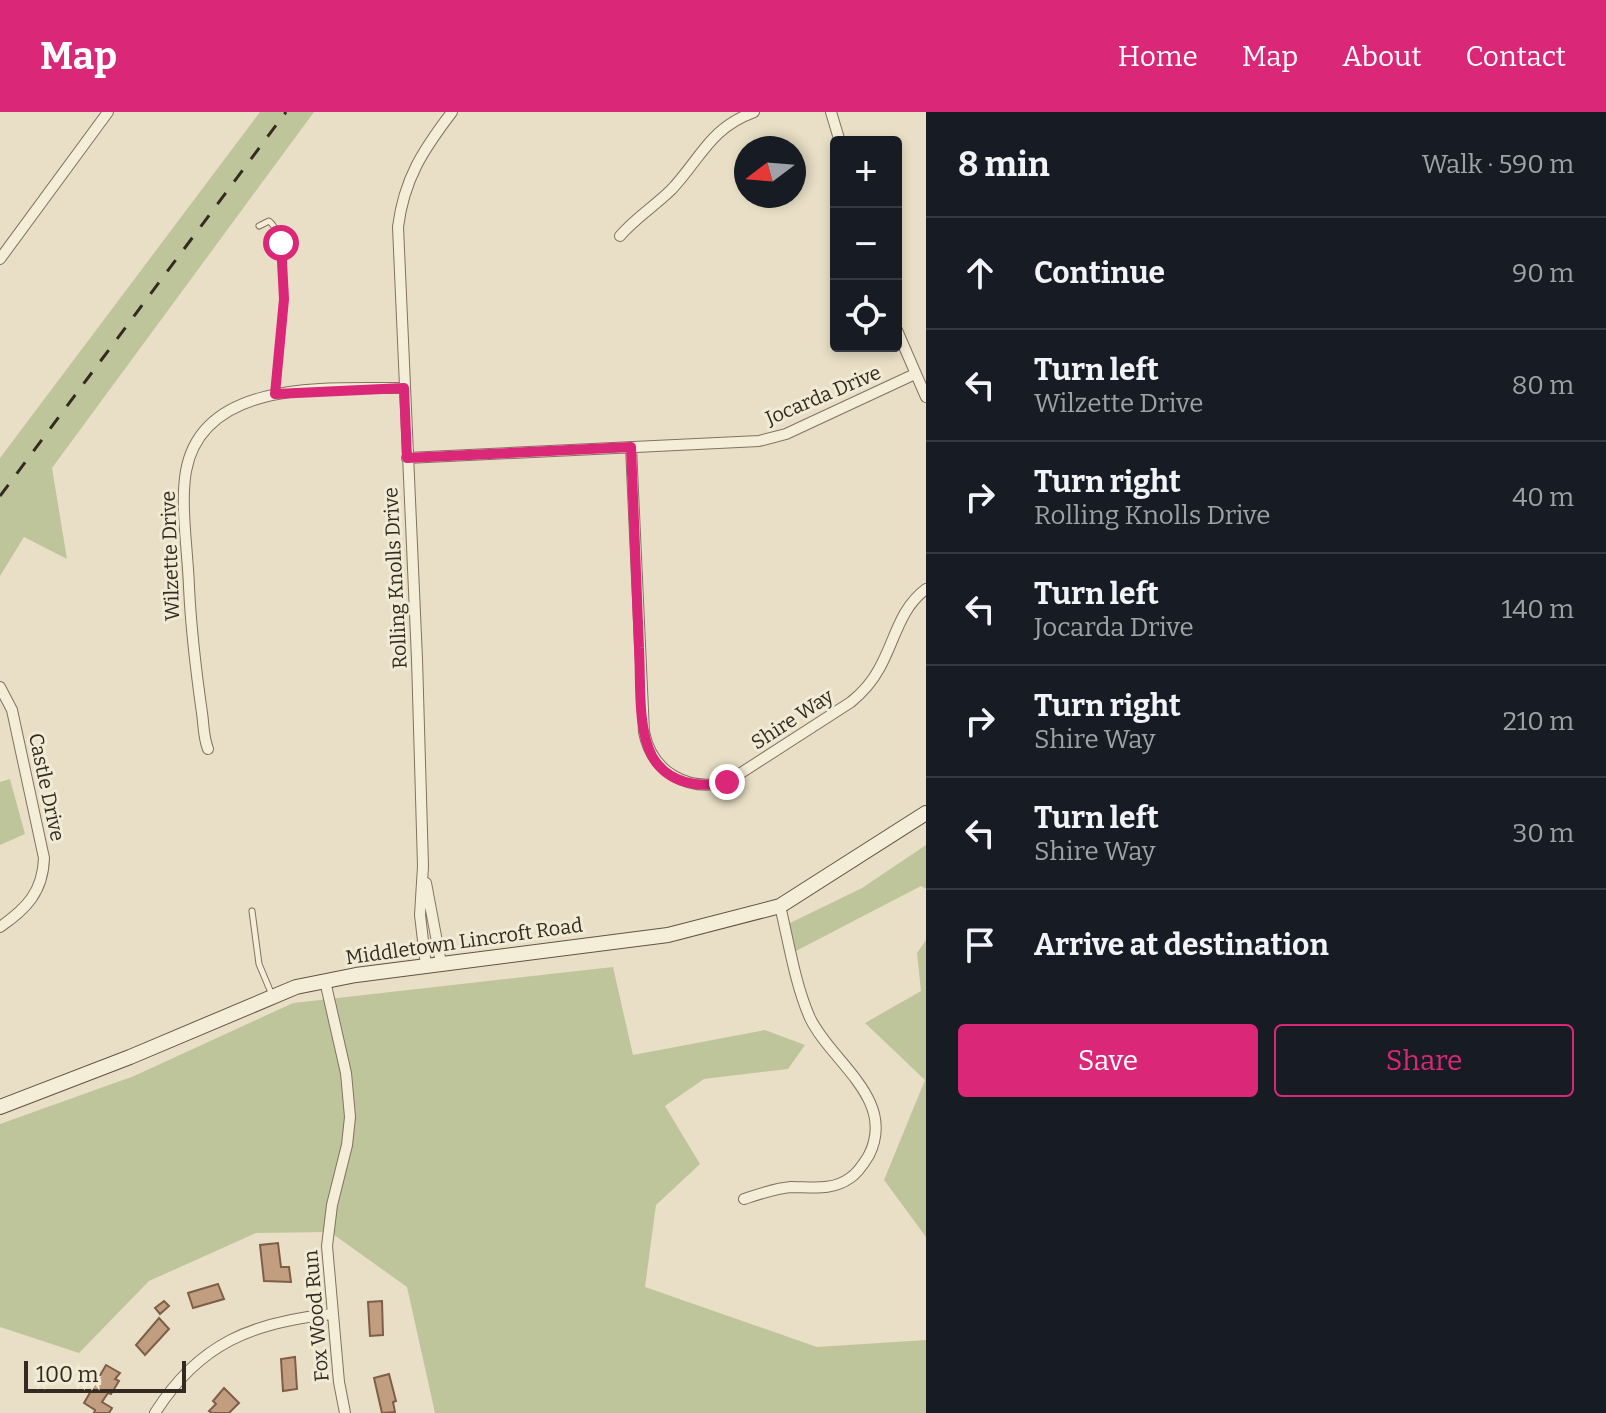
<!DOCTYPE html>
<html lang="en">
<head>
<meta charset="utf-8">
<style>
  :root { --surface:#171b24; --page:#242831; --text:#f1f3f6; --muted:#9ea1a6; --line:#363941; --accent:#db2777 }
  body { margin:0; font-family:Bitter,serif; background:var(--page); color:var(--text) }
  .controls { position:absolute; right:24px; top:24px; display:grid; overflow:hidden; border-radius:8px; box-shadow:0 4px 12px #0003 }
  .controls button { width:72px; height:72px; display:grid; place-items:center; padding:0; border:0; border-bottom:2px solid var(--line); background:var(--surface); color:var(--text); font:40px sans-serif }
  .compass { position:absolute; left:734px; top:24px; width:72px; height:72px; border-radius:50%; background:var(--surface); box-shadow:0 4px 12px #0003; rotate:254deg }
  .scale { position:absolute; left:24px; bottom:20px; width:162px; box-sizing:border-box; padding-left:8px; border:4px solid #342a20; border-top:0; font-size:22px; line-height:28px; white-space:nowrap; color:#342a20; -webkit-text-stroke:6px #f1ead5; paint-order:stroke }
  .stop { position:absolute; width:24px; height:24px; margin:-18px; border:6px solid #db2777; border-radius:50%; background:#fff }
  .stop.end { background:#db2777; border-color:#fff; box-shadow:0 2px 8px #0008 }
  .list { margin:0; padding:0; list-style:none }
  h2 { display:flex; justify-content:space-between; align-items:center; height:104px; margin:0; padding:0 32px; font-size:34px }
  h2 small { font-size:26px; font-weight:400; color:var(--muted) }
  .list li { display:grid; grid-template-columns:52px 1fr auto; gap:24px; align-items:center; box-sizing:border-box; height:112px; padding:0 32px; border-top:2px solid var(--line) }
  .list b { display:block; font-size:30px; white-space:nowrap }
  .list p { margin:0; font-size:26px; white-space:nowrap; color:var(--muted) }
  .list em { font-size:26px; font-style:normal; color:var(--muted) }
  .actions { display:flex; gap:16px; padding:24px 32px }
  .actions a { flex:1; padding:18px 0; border:2px solid var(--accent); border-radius:8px; text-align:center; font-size:28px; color:var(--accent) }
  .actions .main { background:var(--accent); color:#fff }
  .icon { flex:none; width:44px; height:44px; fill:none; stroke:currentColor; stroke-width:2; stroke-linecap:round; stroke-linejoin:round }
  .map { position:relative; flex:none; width:926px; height:1301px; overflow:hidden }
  header { display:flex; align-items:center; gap:48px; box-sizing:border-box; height:112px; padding:0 40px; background:var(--accent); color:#fff }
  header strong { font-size:38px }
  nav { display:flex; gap:44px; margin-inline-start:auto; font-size:28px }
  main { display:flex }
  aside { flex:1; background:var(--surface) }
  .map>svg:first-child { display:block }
  .green { fill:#bfc59b }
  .building { fill:#c29e80; stroke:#7e5e47; stroke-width:2 }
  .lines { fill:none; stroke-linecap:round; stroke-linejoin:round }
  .service-casing { stroke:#82725e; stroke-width:7 }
  .minor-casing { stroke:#82725e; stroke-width:12 }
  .secondary-casing { stroke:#645341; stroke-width:16 }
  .service { stroke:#f4edd8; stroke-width:5 }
  .minor { stroke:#f4edd8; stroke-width:10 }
  .secondary { stroke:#f4edd8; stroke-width:14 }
  .rail { stroke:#342a20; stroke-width:3; stroke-dasharray:14 14; stroke-linecap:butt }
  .route { stroke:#db2777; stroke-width:10 }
  .labels { text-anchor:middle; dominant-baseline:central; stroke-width:6; stroke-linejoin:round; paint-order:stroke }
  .street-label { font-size:20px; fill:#342a20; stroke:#f1ead5 }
</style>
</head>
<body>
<header>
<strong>Map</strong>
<nav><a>Home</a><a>Map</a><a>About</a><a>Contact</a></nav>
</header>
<main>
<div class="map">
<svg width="926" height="1301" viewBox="0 0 926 1301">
  <rect width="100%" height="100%" fill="#e9dfc6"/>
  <path class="green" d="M 260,0 L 314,0 L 52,356 L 67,447 L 24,425 L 0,464 L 0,346 Z
    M 10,667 L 25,722 L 0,733 L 0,670 Z
    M 926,733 L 926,777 L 921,774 L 794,840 L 786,813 L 862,776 Z
    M 926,828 L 926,1125 L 884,1068 L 925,968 L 865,911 L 921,879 L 917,841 Z
    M 613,855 L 633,943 L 765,918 L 805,933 L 788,957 L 704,967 L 665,994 L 700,1052 L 656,1093 L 645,1175 L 817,1235 L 926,1228 L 926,1301 L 435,1301 L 407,1175 L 330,1120 L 256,1121 L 149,1169 L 79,1241 L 0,1215 L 0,1012 L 134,964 L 293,891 Z"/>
  <path class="building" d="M 278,1131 L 281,1155 L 289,1155 L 291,1170 L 264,1169 L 260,1133 Z
    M 218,1172 L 224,1187 L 193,1196 L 188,1181 Z
    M 164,1189 L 169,1194 L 160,1202 L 155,1196 Z
    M 382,1189 L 383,1223 L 370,1224 L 368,1190 Z
    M 159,1206 L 169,1217 L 145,1243 L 136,1233 Z
    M 295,1245 L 297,1277 L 283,1279 L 281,1247 Z
    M 106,1253 L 120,1261 L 115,1267 L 119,1269 L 111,1282 L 108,1281 L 102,1290 L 112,1296 L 109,1301 L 94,1301 L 95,1298 L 84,1291 Z
    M 389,1262 L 396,1289 L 393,1290 L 395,1300 L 382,1301 L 374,1266 Z
    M 224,1276 L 239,1291 L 229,1301 L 212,1301 L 209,1299 L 216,1292 L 213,1289 Z"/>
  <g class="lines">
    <g class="service-casing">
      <path id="service" d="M 259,114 L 269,109 C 296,130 278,246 275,281
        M 252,799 L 259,852 L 272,883"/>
    </g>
    <g class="minor-casing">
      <path id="minor" d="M 831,0 L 840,30
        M 620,124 C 635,106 655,94 672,77 C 701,46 710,16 754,0
        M 0,147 L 108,0
        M 896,216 L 926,285
        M 631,335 L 644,620 C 652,660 687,680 727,670 L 851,590 C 862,581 872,570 879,557 C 895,529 899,497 926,477
        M 407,346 L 759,329 L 786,322 L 915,262
        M 0,575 L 12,598 L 44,746 C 43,780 26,797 0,815
        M 208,637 C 203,624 204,614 202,601 C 196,559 191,518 189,475 C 188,441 180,392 186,359 C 203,265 332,277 404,276
        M 426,771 L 441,851
        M 426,854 L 420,803 L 423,754 L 417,547 L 398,115 C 404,67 423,38 452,0
        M 325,869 L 346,961 L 350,1005 L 347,1033 L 332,1093 L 327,1134 L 339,1270 L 345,1301
        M 744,1087 C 759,1082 776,1076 791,1075 C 812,1075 832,1079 850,1066 C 859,1060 864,1051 869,1043 C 897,987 831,950 810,906 C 795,872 789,831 780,794
        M 155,1301 C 199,1231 253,1210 332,1202"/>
    </g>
    <g class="secondary-casing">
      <path id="secondary" d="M 0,995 L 130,945 L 296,875 L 356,863 L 668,823 L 780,794 L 926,701"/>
    </g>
    <use href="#service" class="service"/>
    <use href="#minor" class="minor"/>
    <use href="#secondary" class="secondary"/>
    <path class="rail" d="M 0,384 L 286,0"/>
  </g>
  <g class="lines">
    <path class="route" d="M 281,131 L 284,187 L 275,282 L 404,276 L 407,346 L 631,335 C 634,402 636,469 639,536 C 641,568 637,616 652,644 C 667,671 699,677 727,670"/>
  </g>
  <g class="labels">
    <g class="street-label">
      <text transform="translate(823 283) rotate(-23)">Jocarda Drive</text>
      <text transform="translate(170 444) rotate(-92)">Wilzette Drive</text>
      <text transform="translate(395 466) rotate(-93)">Rolling Knolls Drive</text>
      <text transform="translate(792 607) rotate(-33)">Shire Way</text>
      <text transform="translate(47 675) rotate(78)">Castle Drive</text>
      <text transform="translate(464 829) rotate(-8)">Middletown Lincroft Road</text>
      <text transform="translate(316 1204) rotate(-95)">Fox Wood Run</text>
    </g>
  </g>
</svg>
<div class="controls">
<button>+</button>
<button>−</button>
<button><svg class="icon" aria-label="locate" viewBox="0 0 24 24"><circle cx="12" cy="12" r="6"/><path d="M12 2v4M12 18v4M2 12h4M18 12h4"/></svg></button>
</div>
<svg class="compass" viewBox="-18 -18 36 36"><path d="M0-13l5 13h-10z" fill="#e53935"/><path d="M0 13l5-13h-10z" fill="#9ea1a6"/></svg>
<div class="scale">100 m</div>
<div class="stop" style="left:281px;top:131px"></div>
<div class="stop end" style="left:727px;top:670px"></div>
</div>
<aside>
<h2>8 min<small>Walk · 590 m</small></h2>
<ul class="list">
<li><svg class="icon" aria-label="ahead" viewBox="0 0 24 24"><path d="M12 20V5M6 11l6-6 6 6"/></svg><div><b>Continue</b></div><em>90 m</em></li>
<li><svg class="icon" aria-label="left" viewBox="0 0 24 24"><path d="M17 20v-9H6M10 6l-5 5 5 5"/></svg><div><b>Turn left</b><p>Wilzette Drive</p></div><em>80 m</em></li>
<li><svg class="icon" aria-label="right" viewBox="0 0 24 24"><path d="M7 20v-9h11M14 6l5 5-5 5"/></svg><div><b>Turn right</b><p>Rolling Knolls Drive</p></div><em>40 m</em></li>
<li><svg class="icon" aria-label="left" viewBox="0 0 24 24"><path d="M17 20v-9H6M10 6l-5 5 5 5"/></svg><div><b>Turn left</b><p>Jocarda Drive</p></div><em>140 m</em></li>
<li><svg class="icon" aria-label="right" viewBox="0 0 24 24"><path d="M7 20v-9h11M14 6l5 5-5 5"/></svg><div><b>Turn right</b><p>Shire Way</p></div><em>210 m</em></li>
<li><svg class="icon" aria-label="left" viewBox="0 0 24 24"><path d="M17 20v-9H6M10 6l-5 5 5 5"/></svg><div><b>Turn left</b><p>Shire Way</p></div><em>30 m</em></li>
<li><svg class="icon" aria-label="arrive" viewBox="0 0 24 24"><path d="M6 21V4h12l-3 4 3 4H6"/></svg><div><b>Arrive at destination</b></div></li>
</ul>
<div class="actions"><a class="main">Save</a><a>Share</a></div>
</aside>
</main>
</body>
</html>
